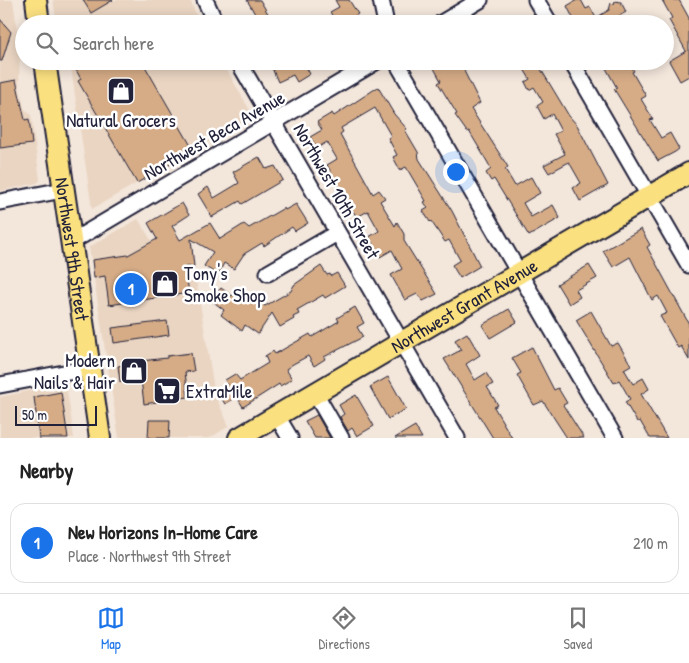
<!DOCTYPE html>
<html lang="en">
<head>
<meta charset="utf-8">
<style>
  :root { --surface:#fff; --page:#f6f6f6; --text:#222; --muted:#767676; --line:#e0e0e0; --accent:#1a73e8 }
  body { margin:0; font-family:"Patrick Hand",sans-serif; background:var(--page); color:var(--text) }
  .scale { position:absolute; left:15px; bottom:12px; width:82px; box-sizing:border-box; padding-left:5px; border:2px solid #22223b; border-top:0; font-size:14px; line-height:18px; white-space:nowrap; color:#22223b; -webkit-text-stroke:4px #fff; paint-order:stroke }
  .you { position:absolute; left:455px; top:171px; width:18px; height:18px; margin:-12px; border:4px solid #fff; border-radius:50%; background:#1a73e8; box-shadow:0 0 0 8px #1a73e833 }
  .badge { display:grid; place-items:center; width:32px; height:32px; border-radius:50%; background:var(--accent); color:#fff; font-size:16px; font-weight:700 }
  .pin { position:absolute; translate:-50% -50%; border:2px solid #fff; box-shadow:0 1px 5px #0006 }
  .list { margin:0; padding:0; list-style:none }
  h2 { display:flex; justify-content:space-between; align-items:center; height:65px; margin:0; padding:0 20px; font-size:21px }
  h2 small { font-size:16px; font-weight:400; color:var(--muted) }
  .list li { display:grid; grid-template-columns:32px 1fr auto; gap:15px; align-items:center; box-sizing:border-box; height:80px; margin:0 10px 10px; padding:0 10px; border:1px solid var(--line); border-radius:15px }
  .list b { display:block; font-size:19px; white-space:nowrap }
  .list p { margin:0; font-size:16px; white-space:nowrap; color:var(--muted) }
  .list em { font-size:16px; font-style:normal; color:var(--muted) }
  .icon { flex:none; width:28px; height:28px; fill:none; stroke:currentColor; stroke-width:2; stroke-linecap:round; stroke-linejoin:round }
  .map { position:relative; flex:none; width:689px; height:438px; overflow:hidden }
  .search { position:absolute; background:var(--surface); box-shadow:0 2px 12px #0003; left:15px; right:15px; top:15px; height:55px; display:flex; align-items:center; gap:12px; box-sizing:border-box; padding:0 18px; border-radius:28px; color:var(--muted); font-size:19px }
  .sheet { height:155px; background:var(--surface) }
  nav { display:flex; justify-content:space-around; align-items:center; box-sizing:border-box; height:70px; border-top:1px solid var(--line); background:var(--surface); font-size:14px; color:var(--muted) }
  nav a { display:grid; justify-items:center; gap:2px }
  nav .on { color:var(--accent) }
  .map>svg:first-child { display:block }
  .built { fill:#ead5c2 }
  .building { fill:#d6ac87; stroke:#22223b }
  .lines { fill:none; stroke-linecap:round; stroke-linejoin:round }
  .minor-casing { stroke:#22223b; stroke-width:19 }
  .major-casing { stroke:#22223b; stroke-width:24 }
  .minor { stroke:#fff; stroke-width:15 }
  .major { stroke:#fbe080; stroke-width:20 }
  .labels { text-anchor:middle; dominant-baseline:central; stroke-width:5; stroke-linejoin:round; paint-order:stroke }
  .poi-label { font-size:19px; fill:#22223b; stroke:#fff; text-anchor:start }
  .street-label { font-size:19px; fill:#22223b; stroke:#fff }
</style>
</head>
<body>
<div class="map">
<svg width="689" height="438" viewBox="0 0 689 438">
  <rect width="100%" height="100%" fill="#f3e6db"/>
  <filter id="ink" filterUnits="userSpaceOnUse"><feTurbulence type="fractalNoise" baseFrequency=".02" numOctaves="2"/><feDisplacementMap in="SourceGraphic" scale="10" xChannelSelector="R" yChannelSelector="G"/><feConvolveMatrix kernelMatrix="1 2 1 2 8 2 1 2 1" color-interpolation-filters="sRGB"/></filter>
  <g filter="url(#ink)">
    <path class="built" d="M 0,0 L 13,0 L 20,50 L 19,85 L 24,108 L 31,115 L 40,180 L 37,183 L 0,191 Z
      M 53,0 L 190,0 L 200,24 L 57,24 Z
      M 70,61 L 222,61 L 253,116 L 92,209 Z
      M 138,219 L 169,269 L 194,266 L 215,395 L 229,426 L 210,438 L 119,438 L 89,247 Z
      M 66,383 L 74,438 L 0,438 L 0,397 Z"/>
    <path class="building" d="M 83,0 L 113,0 L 91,13 Z
      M 247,0 L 260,0 L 274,24 L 237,24 L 255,14 Z
      M 335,0 L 349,0 L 358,14 L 352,18 L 355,24 L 337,24 L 330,12 L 339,7 Z
      M 577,0 L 581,0 L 586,9 L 590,7 L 596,18 L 609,10 L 611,3 L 614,4 L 615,1 L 621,2 L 626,12 L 605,24 L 576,24 L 567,6 Z
      M 662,0 L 679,0 L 689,18 L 689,76 L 680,81 L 669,61 L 686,51 L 669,20 L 672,18 Z
      M 0,19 L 11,32 L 2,61 L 0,61 Z
      M 71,61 L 142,61 L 194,151 L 137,183 L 78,81 L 81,79 Z
      M 269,61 L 303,61 L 310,74 L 297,82 L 293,75 L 278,82 Z
      M 430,61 L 483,61 L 464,71 L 480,103 L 471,109 L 508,167 L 505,169 L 515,186 L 531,177 L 540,193 L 523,203 L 531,217 L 553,205 L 560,218 L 529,236 L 494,179 L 491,181 L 486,173 L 491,169 L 488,163 L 469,131 L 467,132 L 455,115 L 457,114 L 438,83 L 441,81 Z
      M 519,61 L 536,61 L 569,116 L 577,125 L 608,185 L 580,201 L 573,188 L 581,183 L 569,162 L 549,173 L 544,165 L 565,154 L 554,134 L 561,131 L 552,114 L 544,119 L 537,106 L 543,102 L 534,87 L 529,90 L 525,82 L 530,79 Z
      M 602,61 L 628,61 L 634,71 L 632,72 L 646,96 L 641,99 L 653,119 L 650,120 L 661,138 L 670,133 L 679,149 L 675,152 L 658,161 L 614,89 L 617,88 Z
      M 16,80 L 25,120 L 29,119 L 32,144 L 0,148 L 0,83 Z
      M 378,87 L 394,114 L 407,129 L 405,130 L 418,152 L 419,159 L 452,211 L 480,266 L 460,278 L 452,265 L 460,260 L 449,240 L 445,242 L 431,221 L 430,222 L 423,211 L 428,208 L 424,202 L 426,201 L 406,167 L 400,170 L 393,157 L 397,155 L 388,138 L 391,136 L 375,108 L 341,128 L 343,132 L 340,134 L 373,194 L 379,190 L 385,198 L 380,201 L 395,226 L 397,222 L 404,234 L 404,241 L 437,294 L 423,301 L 417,294 L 405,300 L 391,275 L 402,269 L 392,250 L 380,257 L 369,237 L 379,231 L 368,211 L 357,217 L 350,207 L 327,165 L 337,159 L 327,142 L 317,148 L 310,137 L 322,130 L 317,122 L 332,113 L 334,116 Z
      M 259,157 L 266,169 L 275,166 L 283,180 L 242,204 L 240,201 L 212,217 L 198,194 L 208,187 L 214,198 L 239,183 L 233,172 Z
      M 182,203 L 189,215 L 172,226 L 180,240 L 210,223 L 220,239 L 244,224 L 249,228 L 284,208 L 285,210 L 296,204 L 308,223 L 295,231 L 292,227 L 264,246 L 262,243 L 244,254 L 234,269 L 224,263 L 218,275 L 204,266 L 213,252 L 191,239 L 194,266 L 185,267 L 189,293 L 109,305 L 105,276 L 94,278 L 92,260 L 128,255 L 157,239 L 148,223 Z
      M 641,229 L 650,245 L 647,247 L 689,324 L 689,360 L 681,346 L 678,348 L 660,316 L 667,313 L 658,296 L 652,300 L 630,257 L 613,267 L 603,251 Z
      M 589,265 L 597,278 L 576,290 L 580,297 L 569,304 L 557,284 Z
      M 321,266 L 327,275 L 330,274 L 331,276 L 337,273 L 345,286 L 325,298 L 323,295 L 297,310 L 299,314 L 293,317 L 294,319 L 280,327 L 272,313 L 258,334 L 245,325 L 242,331 L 221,315 L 224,310 L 211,300 L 221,288 L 232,296 L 239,287 L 265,306 L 291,291 L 294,285 Z
      M 355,307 L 364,323 L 357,327 L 363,337 L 324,357 L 325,359 L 314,366 L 308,356 L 293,364 L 286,369 L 292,379 L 280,386 L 279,384 L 243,407 L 237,397 L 225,404 L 217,391 L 228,385 L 225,380 L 235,374 L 240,380 L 268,363 L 265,356 L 273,351 L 275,354 L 310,334 L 312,337 L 339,321 L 337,318 Z
      M 509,309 L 517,322 L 490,338 L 482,325 Z
      M 591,311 L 611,346 L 618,343 L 631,365 L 624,369 L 633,384 L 643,378 L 649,389 L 641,394 L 667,438 L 650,438 L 640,421 L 637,422 L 625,402 L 630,399 L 619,380 L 614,383 L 576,320 Z
      M 167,321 L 169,335 L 114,343 L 112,328 Z
      M 467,333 L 480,355 L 466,364 L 475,380 L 486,373 L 493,384 L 487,387 L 498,405 L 494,407 L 512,438 L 493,438 L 444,359 L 461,350 L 455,340 Z
      M 532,347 L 554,390 L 558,388 L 567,403 L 563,405 L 584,438 L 567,438 L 543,401 L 534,405 L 517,375 L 521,373 L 512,358 Z
      M 191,353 L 194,371 L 185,372 L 188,397 L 144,404 L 141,379 L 120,382 L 118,366 L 124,365 L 123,363 L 167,358 L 167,356 Z
      M 388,377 L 406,409 L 388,419 L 370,387 Z
      M 61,392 L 68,438 L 39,438 L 34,397 Z
      M 356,395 L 374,426 L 357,436 L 352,428 L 348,431 L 340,417 L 344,414 L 339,405 Z
      M 317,415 L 330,438 L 315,438 L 305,421 Z
      M 149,420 L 170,420 L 169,438 L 148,438 Z
      M 415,426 L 422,438 L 395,438 Z"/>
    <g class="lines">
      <g class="minor-casing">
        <path id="minor" d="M 205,0 L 216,24
          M 381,0 L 386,24
          M 536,0 L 550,24
          M 440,24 L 480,0
          M 238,61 L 457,438
          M 396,61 L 615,438
          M 571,61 L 689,265
          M 0,202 L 63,190
          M 71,242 L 377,61
          M 268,273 L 337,233
          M 0,385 L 90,368
          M 315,393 L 341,438
          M 277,416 L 290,438"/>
      </g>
      <g class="major-casing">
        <g id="major">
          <path d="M 36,0 L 39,24"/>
          <path id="s1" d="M 45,61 L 100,438"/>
          <path id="s2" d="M 239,438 L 689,173"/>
        </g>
      </g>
      <use href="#minor" class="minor"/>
      <use href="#major" class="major"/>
    </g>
  </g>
  <defs>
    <g id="shop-square" transform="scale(1.4375)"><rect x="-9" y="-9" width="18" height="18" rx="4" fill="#22223b" stroke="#fff"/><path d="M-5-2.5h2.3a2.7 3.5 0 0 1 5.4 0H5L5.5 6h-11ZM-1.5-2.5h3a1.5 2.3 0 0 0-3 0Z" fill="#fff"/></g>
    <g id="supermarket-square" transform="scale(1.4375)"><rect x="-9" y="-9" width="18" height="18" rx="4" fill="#22223b" stroke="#fff"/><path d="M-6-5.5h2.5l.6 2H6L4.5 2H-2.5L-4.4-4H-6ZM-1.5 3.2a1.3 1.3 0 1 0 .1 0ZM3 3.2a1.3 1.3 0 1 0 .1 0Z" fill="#fff"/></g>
  </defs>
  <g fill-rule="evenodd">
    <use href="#shop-square" x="121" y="91"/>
    <use href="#shop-square" x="165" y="284"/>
    <use href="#shop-square" x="134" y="371"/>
    <use href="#supermarket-square" x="167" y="391"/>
  </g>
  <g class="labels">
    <g class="poi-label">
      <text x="121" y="120" text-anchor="middle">Natural Grocers</text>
      <text x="184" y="273">Tony's<tspan x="184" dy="22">Smoke Shop</tspan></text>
      <text x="115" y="360" text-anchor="end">Modern<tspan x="115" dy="22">Nails &amp; Hair</tspan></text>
      <text x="186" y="391">ExtraMile</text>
    </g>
    <g class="street-label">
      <text transform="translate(214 135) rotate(-30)">Northwest Beca Avenue</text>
      <text transform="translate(337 191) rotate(60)">Northwest 10th Street</text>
      <text stroke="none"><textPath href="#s1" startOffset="190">Northwest 9th Street</textPath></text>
      <text stroke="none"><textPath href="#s2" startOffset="261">Northwest Grant Avenue</textPath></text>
    </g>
  </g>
</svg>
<div class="scale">50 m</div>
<div class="you"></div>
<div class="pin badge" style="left:131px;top:289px">1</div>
<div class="search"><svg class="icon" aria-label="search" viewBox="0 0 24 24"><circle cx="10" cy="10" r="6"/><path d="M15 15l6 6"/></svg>Search here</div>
</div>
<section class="sheet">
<h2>Nearby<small></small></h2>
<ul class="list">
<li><span class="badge">1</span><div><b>New Horizons In-Home Care</b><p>Place · Northwest 9th Street</p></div><em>210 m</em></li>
</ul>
</section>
<nav>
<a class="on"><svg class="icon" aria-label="map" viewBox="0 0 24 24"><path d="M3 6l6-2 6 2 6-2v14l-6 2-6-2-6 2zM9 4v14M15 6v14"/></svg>Map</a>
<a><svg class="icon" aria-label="directions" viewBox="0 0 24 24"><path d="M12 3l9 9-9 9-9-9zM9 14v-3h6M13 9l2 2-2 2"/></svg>Directions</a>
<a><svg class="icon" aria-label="saved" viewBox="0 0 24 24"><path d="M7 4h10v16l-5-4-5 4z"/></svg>Saved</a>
</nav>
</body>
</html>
